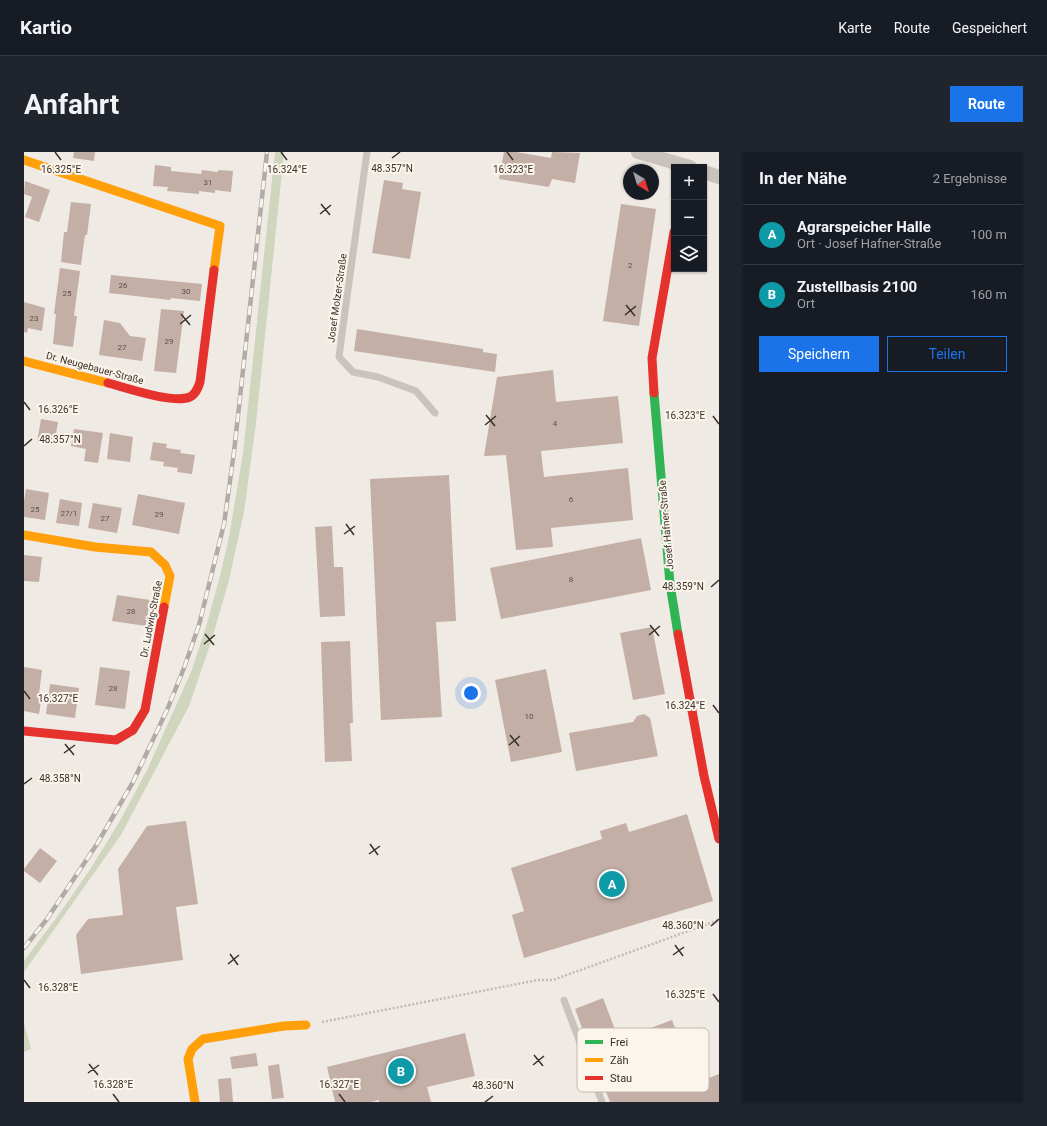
<!DOCTYPE html>
<html lang="de">
<head>
<meta charset="utf-8">
<style>
  :root { --surface:#171b24; --page:#20242c; --text:#f1f3f6; --muted:#9ea1a6; --line:#363941; --accent:#1a73e8 }
  body { margin:0; font-family:Roboto,sans-serif; background:var(--page); color:var(--text) }
  .controls { position:absolute; right:12px; top:12px; display:grid; overflow:hidden; border-radius:0px; box-shadow:0 1px 3px #0004 }
  .controls button { width:36px; height:36px; display:grid; place-items:center; padding:0; border:0; border-bottom:1px solid var(--line); background:var(--surface); color:var(--text); font:20px sans-serif }
  .compass { position:absolute; left:599px; top:12px; width:36px; height:36px; border-radius:50%; background:var(--surface); box-shadow:0 1px 3px #0004; rotate:142deg }
  .you { position:absolute; left:447px; top:541px; width:14px; height:14px; margin:-10px; border:3px solid #fff; border-radius:50%; background:#1a73e8; box-shadow:0 0 0 6px #1a73e833 }
  .badge { display:grid; place-items:center; width:26px; height:26px; border-radius:50%; background:var(--accent); color:#fff; font-size:13px; font-weight:700 }
  .pin { position:absolute; translate:-50% -50%; border:2px solid #fff; box-shadow:0 1px 4px #0006 }
  .list { margin:0; padding:0; list-style:none }
  h2 { display:flex; justify-content:space-between; align-items:center; height:52px; margin:0; padding:0 16px; font-size:17px }
  h2 small { font-size:13px; font-weight:400; color:var(--muted) }
  .list li { display:grid; grid-template-columns:26px 1fr auto; gap:12px; align-items:center; box-sizing:border-box; height:60px; padding:0 16px; border-top:1px solid var(--line) }
  .list b { display:block; font-size:15px; white-space:nowrap }
  .list p { margin:0; font-size:13px; white-space:nowrap; color:var(--muted) }
  .list em { font-size:13px; font-style:normal; color:var(--muted) }
  .actions { display:flex; gap:8px; padding:12px 16px }
  .actions a { flex:1; padding:9px 0; border:1px solid var(--accent); border-radius:0px; text-align:center; font-size:14px; color:var(--accent) }
  .actions .main { background:var(--accent); color:#fff }
  .icon { flex:none; width:22px; height:22px; fill:none; stroke:currentColor; stroke-width:2; stroke-linecap:round; stroke-linejoin:round }
  .map { position:relative; flex:none; width:695px; height:950px; overflow:hidden; border-radius:0px }
  header { display:flex; align-items:center; gap:24px; box-sizing:border-box; height:56px; padding:0 20px; background:var(--surface); border-bottom:1px solid var(--line) }
  header strong { font-size:19px }
  nav { display:flex; gap:22px; margin-inline-start:auto; font-size:14px }
  .intro { display:flex; align-items:center; justify-content:space-between; box-sizing:border-box; height:96px; padding:0 24px }
  h1 { margin:0; font-size:28px }
  .button { padding:10px 18px; border-radius:0px; background:var(--accent); color:#fff; font-size:14px; font-weight:700 }
  main { display:flex; gap:24px; padding:0 24px }
  aside { flex:1; background:var(--surface); border-radius:0px; box-shadow:0 1px 3px #0004 }
  .map>svg:first-child { display:block }
  .green { fill:#d0d5be }
  .building { fill:#c3afa5 }
  .lines { fill:none; stroke-linecap:round; stroke-linejoin:round }
  .path { stroke:#c2bbb5; stroke-width:2.5; stroke-dasharray:2 2; stroke-linecap:butt }
  .lane { stroke:#c9c3bd; stroke-width:7 }
  .street { stroke:#c9c3bd; stroke-width:14 }
  .fast { stroke:#30b455; stroke-width:9 }
  .slow { stroke:#ff9f0a; stroke-width:9 }
  .jam { stroke:#e5322d; stroke-width:9 }
  .rail-casing { stroke:#b0aba7; stroke-width:4.5 }
  .rail { stroke:#fbf5ec; stroke-width:3; stroke-dasharray:9; stroke-linecap:butt }
  .ticks { fill:none; stroke:#3a302a; stroke-width:1.5 }
  .labels { text-anchor:middle; dominant-baseline:central; stroke-width:4; stroke-linejoin:round; paint-order:stroke }
  .number-label { font-size:8px; fill:#5c5049 }
  .street-label { font-size:10px; fill:#3a302a; stroke:#fbf5ec }
  .key { fill:#fbf5ec; stroke:#c1bab2; stroke-width:1 }
  .key-label { font-size:11px; fill:#3a302a }
  .ticks-label { font-size:10px; text-anchor:middle; fill:#3a302a; stroke:#fbf5ec; stroke-width:4; stroke-linejoin:round; paint-order:stroke }
</style>
</head>
<body>
<header>
<strong>Kartio</strong>
<nav><a>Karte</a><a>Route</a><a>Gespeichert</a></nav>
</header>
<div class="intro"><h1>Anfahrt</h1><a class="button">Route</a></div>
<main>
<div class="map">
<svg width="695" height="950" viewBox="0 0 695 950">
  <rect width="100%" height="100%" fill="#f0eae4"/>
  <path class="green" d="M 251,0 L 260,0 L 232,271 L 220,360 L 205,428 L 187,490 L 165,554 L 97,683 L 0,820 L 0,809 L 33,765 L 67,716 L 97,667 L 124,616 L 167,520 L 182,475 L 196,424 L 205,385 L 219,301 Z
    M 0,871 L 7,897 L 0,900 Z"/>
  <path class="building" d="M 50,0 L 71,0 L 70,9 L 49,6 Z
    M 480,0 L 492,0 L 527,6 L 528,0 L 556,1 L 551,31 L 528,27 L 525,35 L 475,27 Z
    M 131,13 L 147,15 L 147,19 L 177,22 L 178,18 L 194,20 L 194,18 L 209,19 L 207,40 L 191,38 L 191,41 L 175,39 L 175,42 L 143,39 L 144,35 L 129,34 Z
    M 360,28 L 379,31 L 378,37 L 397,40 L 386,107 L 348,101 Z
    M 1,29 L 26,38 L 15,70 L 1,65 L 8,45 L 0,42 Z
    M 47,50 L 67,52 L 63,83 L 61,83 L 57,113 L 37,110 L 40,80 L 43,80 Z
    M 597,52 L 632,57 L 615,174 L 579,169 Z
    M 36,116 L 56,119 L 50,164 L 53,164 L 49,195 L 29,192 L 32,162 L 30,162 Z
    M 87,123 L 178,132 L 176,149 L 147,146 L 146,148 L 85,141 Z
    M 0,150 L 21,156 L 18,179 L 4,176 L 3,181 L 0,180 Z
    M 137,157 L 160,159 L 152,221 L 130,219 Z
    M 80,168 L 96,171 L 106,184 L 122,186 L 118,209 L 75,203 Z
    M 333,177 L 459,197 L 459,200 L 473,202 L 471,220 L 330,199 Z
    M 529,218 L 532,250 L 594,244 L 599,291 L 517,299 L 520,325 L 604,316 L 609,368 L 527,376 L 529,395 L 492,398 L 482,303 L 460,304 L 473,225 Z
    M 17,267 L 34,270 L 30,293 L 13,290 Z
    M 50,277 L 79,281 L 74,311 L 60,309 L 62,297 L 47,294 Z
    M 86,281 L 109,285 L 106,310 L 83,307 Z
    M 129,290 L 143,292 L 142,296 L 157,298 L 156,301 L 171,303 L 168,322 L 153,320 L 154,316 L 139,314 L 140,310 L 126,308 Z
    M 425,323 L 432,469 L 412,470 L 418,565 L 357,568 L 346,327 Z
    M 2,337 L 25,341 L 21,368 L 0,365 L 0,349 Z
    M 114,342 L 161,351 L 155,382 L 108,373 Z
    M 36,347 L 58,351 L 55,374 L 32,371 Z
    M 69,351 L 98,356 L 93,381 L 64,376 Z
    M 308,374 L 310,415 L 319,415 L 321,464 L 296,465 L 291,375 Z
    M 617,386 L 627,438 L 477,467 L 466,416 Z
    M 0,403 L 18,405 L 15,430 L 0,429 Z
    M 93,443 L 126,448 L 122,474 L 88,469 Z
    M 628,475 L 641,542 L 609,548 L 596,481 Z
    M 326,489 L 329,571 L 326,571 L 328,609 L 301,610 L 297,490 Z
    M 0,515 L 18,518 L 15,542 L 18,543 L 15,562 L 0,559 Z
    M 76,515 L 106,519 L 101,557 L 71,553 Z
    M 522,517 L 538,600 L 487,610 L 471,528 Z
    M 26,532 L 55,536 L 51,566 L 22,562 Z
    M 620,562 L 626,566 L 634,604 L 552,619 L 545,581 L 609,570 L 613,564 Z
    M 663,662 L 689,749 L 500,806 L 488,763 L 500,759 L 487,716 L 578,687 L 576,679 L 602,671 L 605,680 Z
    M 162,669 L 174,752 L 152,755 L 159,808 L 57,822 L 52,783 L 64,767 L 99,763 L 94,717 L 123,674 Z
    M 16,696 L 33,709 L 16,731 L 0,719 L 0,717 Z
    M 579,846 L 595,888 L 648,868 L 672,931 L 695,922 L 695,950 L 586,950 L 551,857 Z
    M 441,881 L 451,924 L 403,935 L 407,950 L 355,950 L 355,948 L 347,950 L 311,950 L 303,915 Z
    M 232,901 L 234,914 L 208,917 L 206,905 Z
    M 255,912 L 260,946 L 248,947 L 244,914 Z
    M 207,926 L 209,950 L 196,950 L 194,927 Z"/>
  <g class="lines">
    <path class="path" d="M 298,870 L 514,828 L 529,828 L 695,768"/>
    <path class="lane" d="M 343,0 L 319,174 L 315,205 L 329,220 L 354,225 L 392,239 L 411,261
      M 540,848 L 578,950"/>
    <path class="street" d="M 614,0 L 666,15
      M 680,20 L 695,25"/>
    <path class="fast" d="M 630,241 L 646,432 L 654,482"/>
    <path class="slow" d="M 0,8 L 196,74 L 190,118
      M 0,209 L 84,231
      M 0,383 L 71,395 L 127,400 L 141,413 L 146,424 L 140,455
      M 171,950 L 164,907 L 168,897 L 179,887 L 260,874 L 282,873"/>
    <path class="jam" d="M 84,231 C 103,236 149,252 166,245 C 172,242 174,236 176,230 L 190,118
      M 630,241 L 628,206 L 650,80
      M 654,482 L 680,624 L 695,687
      M 0,579 L 92,588 L 109,578 L 121,558 L 140,455"/>
    <g class="rail-casing">
      <path id="rail" d="M 0,796 L 23,767 L 73,692 L 109,630 L 143,558 L 160,516 L 175,473 L 200,372 L 210,300 L 243,0"/>
    </g>
    <use href="#rail" class="rail"/>
  </g>
  <path class="ticks" d="M 31,0 L 37,8M 257,0 L 263,8M 483,0 L 489,8M 368,6 L 376,0M 297,52 L 306,63M 296,62 L 307,53M 602,153 L 611,164M 157,162 L 166,173M 601,163 L 612,154M 156,172 L 167,163M 0,250 L 6,258M 462,263 L 471,274M 689,264 L 695,272M 461,273 L 472,264M 0,294 L 8,287M 322,372 L 330,383M 320,382 L 331,374M 687,435 L 695,428M 626,473 L 635,484M 181,482 L 190,493M 625,483 L 636,474M 180,492 L 191,483M 0,539 L 6,547M 689,553 L 695,561M 486,583 L 495,594M 41,592 L 50,603M 485,593 L 496,584M 40,601 L 51,593M 0,632 L 8,626M 346,692 L 354,703M 345,702 L 356,694M 687,774 L 695,767M 651,793 L 659,804M 206,802 L 214,813M 649,803 L 660,795M 204,812 L 215,803M 0,828 L 6,836M 689,842 L 695,850M 510,903 L 519,914M 65,912 L 74,923M 509,913 L 520,904M 64,921 L 75,913M 89,942 L 95,950M 315,942 L 321,950M 461,950 L 469,944"/>
  <g class="labels">
    <g class="number-label">
      <text x="184" y="30">31</text>
      <text x="606" y="113">2</text>
      <text x="99" y="133">26</text>
      <text x="162" y="139">30</text>
      <text x="43" y="141">25</text>
      <text x="10" y="166">23</text>
      <text x="145" y="189">29</text>
      <text x="98" y="195">27</text>
      <text x="531" y="271">4</text>
      <text x="547" y="347">6</text>
      <text x="11" y="357">25</text>
      <text x="45" y="361">27/1</text>
      <text x="135" y="362">29</text>
      <text x="81" y="366">27</text>
      <text x="547" y="427">8</text>
      <text x="107" y="459">28</text>
      <text x="89" y="536">28</text>
      <text x="505" y="564">10</text>
    </g>
    <g class="street-label">
      <text transform="translate(313 146) rotate(-82)">Josef Molzer-Straße</text>
      <text transform="translate(71 216) rotate(15)">Dr. Neugebauer-Straße</text>
      <text transform="translate(642 373) rotate(-95)">Josef Hafner-Straße</text>
      <text transform="translate(127 467) rotate(-79)">Dr. Ludwig-Straße</text>
    </g>
  </g>
  <rect x="553" y="876" width="132" height="64" rx="6" class="key"/>
  <rect x="561" y="888" width="18" height="4" fill="#30b455"/>
  <rect x="561" y="906" width="18" height="4" fill="#ff9f0a"/>
  <rect x="561" y="924" width="18" height="4" fill="#e5322d"/>
  <g class="key-label">
    <text x="586" y="894">Frei</text>
    <text x="586" y="912">Zäh</text>
    <text x="586" y="930">Stau</text>
  </g>
  <g class="ticks-label">
    <text x="368" y="20">48.357°N</text>
    <text x="37" y="21">16.325°E</text>
    <text x="263" y="21">16.324°E</text>
    <text x="489" y="21">16.323°E</text>
    <text x="34" y="261">16.326°E</text>
    <text x="661" y="267">16.323°E</text>
    <text x="36" y="291">48.357°N</text>
    <text x="659" y="438">48.359°N</text>
    <text x="34" y="550">16.327°E</text>
    <text x="661" y="557">16.324°E</text>
    <text x="36" y="630">48.358°N</text>
    <text x="659" y="777">48.360°N</text>
    <text x="34" y="839">16.328°E</text>
    <text x="661" y="846">16.325°E</text>
    <text x="89" y="936">16.328°E</text>
    <text x="315" y="936">16.327°E</text>
    <text x="469" y="937">48.360°N</text>
  </g>
</svg>
<div class="controls">
<button>+</button>
<button>−</button>
<button><svg class="icon" aria-label="layers" viewBox="0 0 24 24"><path d="M12 4l9 5-9 5-9-5zM3 14l9 5 9-5"/></svg></button>
</div>
<svg class="compass" viewBox="-18 -18 36 36"><path d="M0-13l5 13h-10z" fill="#e53935"/><path d="M0 13l5-13h-10z" fill="#9ea1a6"/></svg>
<div class="you"></div>
<div class="pin badge" style="left:588px;top:732px;background:#0f9aa8">A</div>
<div class="pin badge" style="left:377px;top:919px;background:#0f9aa8">B</div>
</div>
<aside>
<h2>In der Nähe<small>2 Ergebnisse</small></h2>
<ul class="list">
<li><span class="badge" style="background:#0f9aa8">A</span><div><b>Agrarspeicher Halle</b><p>Ort · Josef Hafner-Straße</p></div><em>100 m</em></li>
<li><span class="badge" style="background:#0f9aa8">B</span><div><b>Zustellbasis 2100</b><p>Ort</p></div><em>160 m</em></li>
</ul>
<div class="actions"><a class="main">Speichern</a><a>Teilen</a></div>
</aside>
</main>
</body>
</html>
